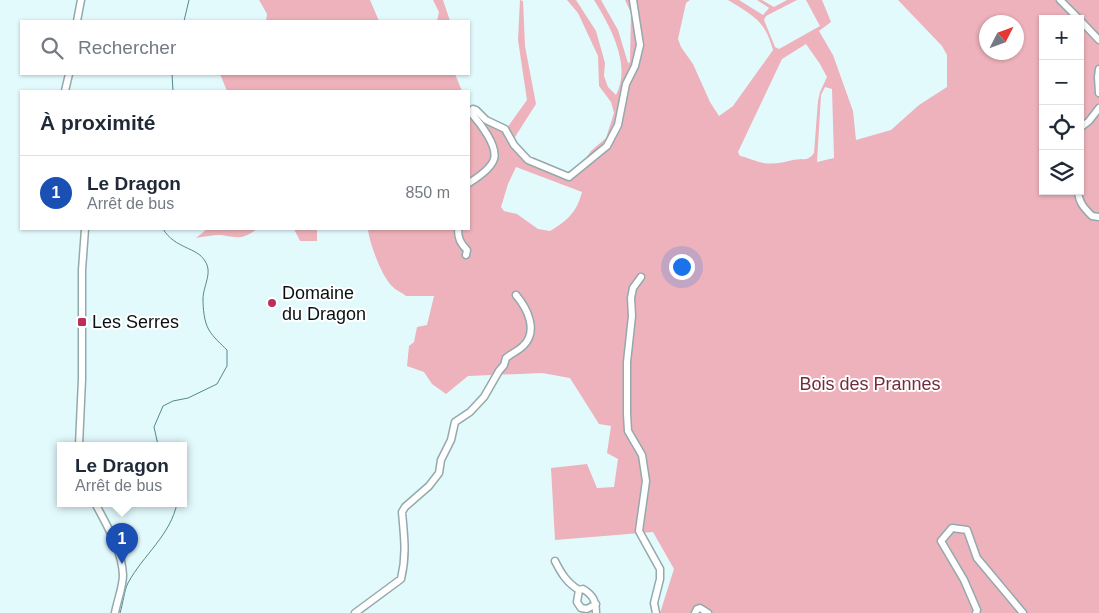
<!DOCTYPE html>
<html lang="fr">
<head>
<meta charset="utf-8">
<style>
  :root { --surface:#fff; --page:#f6f6f7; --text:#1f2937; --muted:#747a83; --line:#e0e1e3; --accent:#1a73e8 }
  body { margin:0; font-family:Arial,sans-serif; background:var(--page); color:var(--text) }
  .controls { position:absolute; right:15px; top:15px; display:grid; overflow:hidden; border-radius:0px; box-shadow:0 1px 4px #0004 }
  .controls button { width:45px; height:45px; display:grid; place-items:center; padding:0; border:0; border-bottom:1px solid var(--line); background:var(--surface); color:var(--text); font:25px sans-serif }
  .compass { position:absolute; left:979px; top:15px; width:45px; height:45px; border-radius:50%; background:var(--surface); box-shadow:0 1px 4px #0004; rotate:48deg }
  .you { position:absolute; left:681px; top:266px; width:18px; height:18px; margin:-12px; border:4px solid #fff; border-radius:50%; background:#1a73e8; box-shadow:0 0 0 8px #1a73e833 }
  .badge { display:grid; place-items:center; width:32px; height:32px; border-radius:50%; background:var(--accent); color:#fff; font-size:16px; font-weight:700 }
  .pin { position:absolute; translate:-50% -41px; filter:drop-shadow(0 1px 2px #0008) }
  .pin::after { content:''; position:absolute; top:26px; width:18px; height:15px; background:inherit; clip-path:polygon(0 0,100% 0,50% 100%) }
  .popup { position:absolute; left:57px; top:442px; width:130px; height:65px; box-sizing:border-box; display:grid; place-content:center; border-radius:0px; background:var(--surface); filter:drop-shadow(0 1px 4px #0005); font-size:16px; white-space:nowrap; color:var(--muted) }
  .popup b { font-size:19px; color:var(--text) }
  .popup::after { content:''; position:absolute; left:50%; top:100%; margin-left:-10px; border:10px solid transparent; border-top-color:var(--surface) }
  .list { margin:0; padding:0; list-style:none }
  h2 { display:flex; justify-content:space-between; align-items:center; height:65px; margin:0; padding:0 20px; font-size:21px }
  h2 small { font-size:16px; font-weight:400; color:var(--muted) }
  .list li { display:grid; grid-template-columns:32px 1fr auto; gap:15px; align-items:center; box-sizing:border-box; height:75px; padding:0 20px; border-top:1px solid var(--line) }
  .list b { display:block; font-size:19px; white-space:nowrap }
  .list p { margin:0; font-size:16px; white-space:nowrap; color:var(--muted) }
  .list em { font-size:16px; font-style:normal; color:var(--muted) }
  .icon { flex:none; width:28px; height:28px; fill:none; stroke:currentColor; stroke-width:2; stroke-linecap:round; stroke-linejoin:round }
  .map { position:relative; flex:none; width:1099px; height:613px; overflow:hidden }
  .search { position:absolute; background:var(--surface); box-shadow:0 1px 4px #0004; left:20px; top:20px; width:450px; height:55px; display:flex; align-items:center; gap:12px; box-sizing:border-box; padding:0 18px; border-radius:0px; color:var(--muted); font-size:19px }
  .panel { position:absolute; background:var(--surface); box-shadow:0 1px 4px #0004; left:20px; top:90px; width:450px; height:140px; border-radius:0px }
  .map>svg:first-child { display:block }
  .forest { fill:#edb2bb; fill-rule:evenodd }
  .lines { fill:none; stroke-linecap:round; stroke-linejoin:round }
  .stream { stroke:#55878e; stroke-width:1 }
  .minor-casing { stroke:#94a9ac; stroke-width:9 }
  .minor { stroke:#fff; stroke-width:6 }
  .poi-dot { fill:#bd2e59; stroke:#fff; stroke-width:2 }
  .labels { text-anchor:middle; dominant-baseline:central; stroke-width:4; stroke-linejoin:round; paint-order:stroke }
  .poi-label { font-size:18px; fill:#081011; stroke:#fff; text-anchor:start }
  .park-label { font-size:18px; fill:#722c3c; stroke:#fff }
</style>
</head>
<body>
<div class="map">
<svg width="1099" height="613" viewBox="0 0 1099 613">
  <rect width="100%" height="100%" fill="#e3fafd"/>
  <path class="forest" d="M 259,0 L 370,0 L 379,21 L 266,21 L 267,14 Z
    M 433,0 L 443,0 L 450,21 L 437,21 L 439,12 Z
    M 520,0 L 523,1 L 525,46 L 536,104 L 515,137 L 516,144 L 529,158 L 549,168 L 567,172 L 579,167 L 591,151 L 606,138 L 614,113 L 611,102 L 599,86 L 598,56 L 578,13 L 567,0 L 576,0 L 596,31 L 605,63 L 604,76 L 608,87 L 616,95 C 632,65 610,26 594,0 L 601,0 L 618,30 L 628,63 L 630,62 L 631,13 L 625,0 L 690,0 L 686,3 L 678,39 L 681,47 L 693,64 L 710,102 L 719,116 L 733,106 L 773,50 C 765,20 753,16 728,0 L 739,0 L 763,15 L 769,8 L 757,0 L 762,0 L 774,7 L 787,0 L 797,0 L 766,16 L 764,20 L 775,47 L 779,49 L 820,26 L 806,0 L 822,0 L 831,22 L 819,31 L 833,55 L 853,111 L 856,140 L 891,130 L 919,105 L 947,87 L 947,55 L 942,46 L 898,0 L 1099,0 L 1099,613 L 660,613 L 674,569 L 653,532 L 555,540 L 551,468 L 587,464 L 597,488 L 614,487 L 618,459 L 607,453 L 611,426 L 599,424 L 570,378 L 542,373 L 468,376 L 446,394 L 432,384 L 424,372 L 407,366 L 409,346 L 414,342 L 417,327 L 427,325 L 434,296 L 406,296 C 402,292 396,291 393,287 C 382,278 369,242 368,229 L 469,229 L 469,105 C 482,112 493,121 507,128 L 527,100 L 518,40 ZM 1043,19 L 1080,19 L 1080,191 L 1043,191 ZM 986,22 L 1016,22 L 1016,52 L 986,52 ZM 806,44 L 820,64 L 827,77 L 820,92 L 818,101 L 814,153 C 808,162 802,158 793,160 C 782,163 771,165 759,162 C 752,160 746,157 740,156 L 738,152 L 782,59 ZM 825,87 L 832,89 L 834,158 L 817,162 L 821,95 ZM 516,167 L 582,192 C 577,212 567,221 550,231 L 538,229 L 517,214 L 504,211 L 501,207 L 508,184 Z
    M 220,74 L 455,74 L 462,91 L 227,91 Z
    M 207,229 L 257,229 C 240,241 238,237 220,235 C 212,235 203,237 196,238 Z
    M 294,229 L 317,229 L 317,241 L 300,241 Z"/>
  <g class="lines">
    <path class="stream" d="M 184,21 L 189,0
      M 172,74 L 173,91
      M 158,445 L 154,427 L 163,406 L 173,401 L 188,398 L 217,384 L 227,366 L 227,350 C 221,344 213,337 209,330 C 204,322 203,308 203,299 C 203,286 213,273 205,261 C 197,247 175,249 163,229
      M 120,613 C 123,604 124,591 128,583 C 143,555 171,535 177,503"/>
    <g class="minor-casing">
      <path id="minor" d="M 1060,0 L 1079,19
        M 1080,20 L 1099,40
        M 77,21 L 81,0
        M 1099,69 L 1098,77 L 1099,93
        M 65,91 L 69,74
        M 1080,128 L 1089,121 L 1099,108
        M 469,183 C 477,178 491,169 494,159 C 498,146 480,123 472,114 L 473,109 L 476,110 L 486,120 L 505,129 L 514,145 L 528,160 L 569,177 L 607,146 L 618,125 L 626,84 L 635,66 L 640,45 L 633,0
        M 1078,191 C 1079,203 1084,208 1092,216 L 1099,217
        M 458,229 C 458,238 460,243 467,250 L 466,255
        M 641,277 L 633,288 L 631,298 L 632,316 L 627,362 L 627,414 L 628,431 L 642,455 L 646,481 L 639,531 L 660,569 L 660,579 L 654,603 L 656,613
        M 79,445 L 82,379 L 82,270 L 85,229
        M 95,503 C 106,524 122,550 123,575 C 123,587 117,601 115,613
        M 555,561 C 561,573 567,583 579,590
        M 596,604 L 587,609 L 581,608 L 577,602 L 579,590 L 583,589 C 593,595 596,601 596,613
        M 355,613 L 401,579 C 407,554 404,536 402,512 L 405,507 L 429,486 L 439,473 L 441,460 L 451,440 L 455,422 L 470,412 L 484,397 L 499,371 L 504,365 L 506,358 C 512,353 518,351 523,346 C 539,331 527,308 516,295
        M 695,613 L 697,609 L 700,608 L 708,613
        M 976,613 L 977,610 L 964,580 L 941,541 L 952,528 L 967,530 L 977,558 L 1023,613"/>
    </g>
    <use href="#minor" class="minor"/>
  </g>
  <g class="poi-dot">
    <circle cx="272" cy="303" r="5"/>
    <rect x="77" y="317" width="10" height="10" rx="2.5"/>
  </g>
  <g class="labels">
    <g class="poi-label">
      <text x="282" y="293">Domaine<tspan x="282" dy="21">du Dragon</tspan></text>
      <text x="92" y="322">Les Serres</text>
    </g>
    <g class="park-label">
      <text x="870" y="384">Bois des Prannes</text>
    </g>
  </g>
</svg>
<div class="controls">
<button>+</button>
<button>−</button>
<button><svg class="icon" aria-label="locate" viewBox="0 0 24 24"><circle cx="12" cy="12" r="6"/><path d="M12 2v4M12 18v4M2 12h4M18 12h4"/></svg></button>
<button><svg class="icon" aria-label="layers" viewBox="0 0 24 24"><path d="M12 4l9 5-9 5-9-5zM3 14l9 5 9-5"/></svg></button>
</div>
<svg class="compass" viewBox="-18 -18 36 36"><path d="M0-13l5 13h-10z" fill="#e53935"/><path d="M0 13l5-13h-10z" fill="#747a83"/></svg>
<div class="you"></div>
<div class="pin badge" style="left:122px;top:564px;background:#1a4fb4">1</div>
<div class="popup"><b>Le Dragon</b>Arrêt de bus</div>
<div class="search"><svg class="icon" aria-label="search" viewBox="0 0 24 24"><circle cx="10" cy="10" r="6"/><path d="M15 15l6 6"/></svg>Rechercher</div>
<section class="panel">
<h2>À proximité<small></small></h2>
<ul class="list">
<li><span class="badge" style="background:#1a4fb4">1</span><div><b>Le Dragon</b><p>Arrêt de bus</p></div><em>850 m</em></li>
</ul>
</section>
</div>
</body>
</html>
